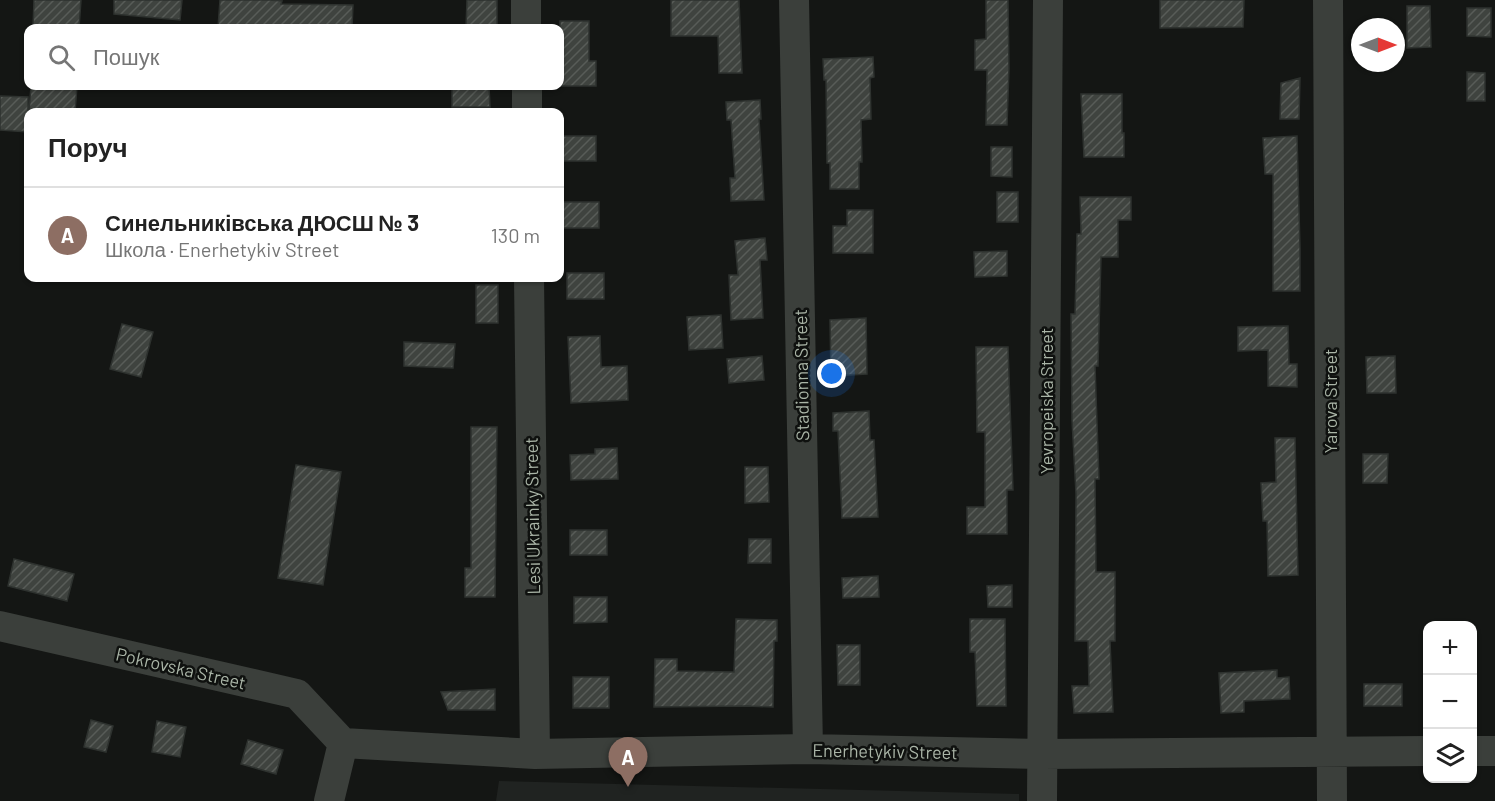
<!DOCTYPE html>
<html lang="uk">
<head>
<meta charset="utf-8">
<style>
  :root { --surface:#fff; --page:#f6f6f6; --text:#222; --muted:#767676; --line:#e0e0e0; --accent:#b842e0 }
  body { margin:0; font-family:Barlow,sans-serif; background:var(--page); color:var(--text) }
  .controls { position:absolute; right:18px; bottom:18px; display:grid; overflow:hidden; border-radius:12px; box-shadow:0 2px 4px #0004 }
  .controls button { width:54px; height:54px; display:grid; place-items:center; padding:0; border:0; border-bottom:2px solid var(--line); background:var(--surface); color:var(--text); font:30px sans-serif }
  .compass { position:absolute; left:1351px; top:18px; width:54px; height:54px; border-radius:50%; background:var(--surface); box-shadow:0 2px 4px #0004; rotate:90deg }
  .you { position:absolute; left:832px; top:374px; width:21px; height:21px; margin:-15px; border:4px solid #fff; border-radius:50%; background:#1a73e8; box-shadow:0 0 0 9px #1a73e833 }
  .badge { display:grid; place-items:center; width:39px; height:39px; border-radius:50%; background:var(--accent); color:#fff; font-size:20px; font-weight:700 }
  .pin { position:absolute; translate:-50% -50px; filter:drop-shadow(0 2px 3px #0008) }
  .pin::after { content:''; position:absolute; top:32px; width:21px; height:18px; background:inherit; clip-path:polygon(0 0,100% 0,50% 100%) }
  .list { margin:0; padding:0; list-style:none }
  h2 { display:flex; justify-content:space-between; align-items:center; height:78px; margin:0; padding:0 24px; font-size:26px }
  h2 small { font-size:20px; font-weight:400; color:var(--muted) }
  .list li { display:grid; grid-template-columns:39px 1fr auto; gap:18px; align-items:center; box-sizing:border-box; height:96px; padding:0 24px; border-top:2px solid var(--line) }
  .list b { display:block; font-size:22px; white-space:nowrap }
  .list p { margin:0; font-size:20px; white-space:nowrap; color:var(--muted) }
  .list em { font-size:20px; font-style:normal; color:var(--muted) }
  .icon { flex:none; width:33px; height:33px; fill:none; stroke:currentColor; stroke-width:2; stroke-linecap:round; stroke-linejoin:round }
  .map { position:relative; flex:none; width:1495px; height:801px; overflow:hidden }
  .search { position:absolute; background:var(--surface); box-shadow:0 2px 4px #0004; left:24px; top:24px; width:540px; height:66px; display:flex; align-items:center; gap:15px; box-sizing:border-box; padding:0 21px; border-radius:12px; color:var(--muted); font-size:22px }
  .panel { position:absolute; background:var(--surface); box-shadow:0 2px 4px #0004; left:24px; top:108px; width:540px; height:174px; border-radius:12px }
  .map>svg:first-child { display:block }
  .built { fill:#202321 }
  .building { fill:url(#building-hatch); stroke:#2e322f; stroke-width:1.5 }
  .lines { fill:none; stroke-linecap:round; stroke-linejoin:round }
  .minor { stroke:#3b3f3b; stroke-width:30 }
  .labels { text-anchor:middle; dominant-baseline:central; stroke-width:5; stroke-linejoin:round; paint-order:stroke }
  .street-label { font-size:18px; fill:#aab5a7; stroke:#0f110f }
</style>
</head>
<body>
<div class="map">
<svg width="1495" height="801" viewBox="0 0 1495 801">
  <defs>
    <pattern id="building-hatch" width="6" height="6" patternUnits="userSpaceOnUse" patternTransform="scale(1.5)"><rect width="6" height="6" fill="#3f433f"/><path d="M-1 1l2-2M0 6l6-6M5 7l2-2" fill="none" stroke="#585c58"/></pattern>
  </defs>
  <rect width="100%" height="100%" fill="#141614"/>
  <path class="built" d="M 499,781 L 1019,794 L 1019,801 L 496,801 Z"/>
  <path class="building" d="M 34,0 L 81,0 L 79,28 L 33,28 Z
    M 114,0 L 182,0 L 180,20 L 114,14 Z
    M 220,0 L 270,0 L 282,1 L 281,4 L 353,5 L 352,28 L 218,28 Z
    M 467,0 L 497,0 L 497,28 L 466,28 Z
    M 671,0 L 739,0 L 742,73 L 719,73 L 718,36 L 671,36 Z
    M 986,0 L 1008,0 L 1009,69 L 1007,125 L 986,125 L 987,70 L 975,70 L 975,40 L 986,39 Z
    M 1160,0 L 1244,0 L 1243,27 L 1160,28 Z
    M 1407,6 L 1430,6 L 1431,47 L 1407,48 Z
    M 1467,8 L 1491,8 L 1491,37 L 1467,36 Z
    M 560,21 L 589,21 L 589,61 L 596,61 L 596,86 L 560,86 Z
    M 873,57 L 874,77 L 870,78 L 871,119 L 861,120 L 862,162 L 859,162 L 859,189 L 830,189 L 830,163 L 827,163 L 826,80 L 824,80 L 823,59 Z
    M 1467,72 L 1485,73 L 1485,101 L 1467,101 Z
    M 1300,78 L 1299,119 L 1280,119 L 1281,83 Z
    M 31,86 L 77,86 L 75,112 L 29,112 Z
    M 452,86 L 489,86 L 490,107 L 452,107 Z
    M 1081,94 L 1122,94 L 1122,133 L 1124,133 L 1124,157 L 1084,157 Z
    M 0,96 L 28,97 L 28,132 L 0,130 Z
    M 760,100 L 761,119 L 759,119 L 764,200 L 731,201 L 730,178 L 735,178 L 731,120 L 727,120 L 726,102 Z
    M 560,136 L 596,136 L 596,161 L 560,161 Z
    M 1297,136 L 1300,248 L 1300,291 L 1273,291 L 1273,174 L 1265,174 L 1263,138 Z
    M 991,147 L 1012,147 L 1012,177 L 991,176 Z
    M 997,192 L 1018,192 L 1018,222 L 997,222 Z
    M 1080,197 L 1131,197 L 1131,220 L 1118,220 L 1118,257 L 1101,257 L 1098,366 L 1095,366 L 1099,479 L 1095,479 L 1096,572 L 1115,572 L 1115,641 L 1110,641 L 1113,712 L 1074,713 L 1072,686 L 1089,686 L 1088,641 L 1075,641 L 1076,494 L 1072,420 L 1071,314 L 1075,314 L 1077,234 L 1081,234 Z
    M 562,202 L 599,202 L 599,228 L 563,228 Z
    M 847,210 L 873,210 L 873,253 L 833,253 L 833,226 L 847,226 Z
    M 765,238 L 767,260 L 760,260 L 763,318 L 731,320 L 729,275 L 738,275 L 735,241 Z
    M 1007,251 L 1007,276 L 975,277 L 974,252 Z
    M 567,273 L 604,273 L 604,299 L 567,299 Z
    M 476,285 L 498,285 L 498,323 L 476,323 Z
    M 721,315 L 723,348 L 689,350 L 687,317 Z
    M 866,318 L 867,374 L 831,376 L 830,320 Z
    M 122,324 L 153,332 L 141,377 L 110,369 Z
    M 1288,326 L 1289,364 L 1297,364 L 1297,387 L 1268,386 L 1268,350 L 1238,351 L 1238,327 Z
    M 600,336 L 601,367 L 627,366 L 628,400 L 571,403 L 568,337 Z
    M 404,342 L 455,344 L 453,368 L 404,366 Z
    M 976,347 L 1008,347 L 1013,490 L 1007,490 L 1007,534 L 967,534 L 967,507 L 985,507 L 985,432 L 977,432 Z
    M 762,356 L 764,380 L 729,383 L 727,359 Z
    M 1395,356 L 1396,393 L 1367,393 L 1366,357 Z
    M 869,411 L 870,440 L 874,440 L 878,517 L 842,518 L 838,431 L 833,431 L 833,413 Z
    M 471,427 L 497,427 L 495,597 L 465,597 L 465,568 L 471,568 Z
    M 1275,438 L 1295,438 L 1298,575 L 1268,576 L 1267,521 L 1263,521 L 1261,483 L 1276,482 Z
    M 617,448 L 618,479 L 571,480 L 570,455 L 595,454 L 595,449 Z
    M 1363,454 L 1388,454 L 1387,483 L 1363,483 Z
    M 296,465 L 341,472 L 323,585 L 278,578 Z
    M 745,467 L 768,467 L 769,502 L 745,503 Z
    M 570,530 L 607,530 L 607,555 L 570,555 Z
    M 749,539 L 771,539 L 771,563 L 748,563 Z
    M 14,559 L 74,574 L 67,601 L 8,586 Z
    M 878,576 L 879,597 L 843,598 L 842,578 Z
    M 1012,585 L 1012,607 L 988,607 L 987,586 Z
    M 574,597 L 607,597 L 607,622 L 574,623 Z
    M 736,619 L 777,620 L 777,641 L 774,641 L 773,707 L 747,706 L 654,707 L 655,659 L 677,659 L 677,671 L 734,672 Z
    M 970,619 L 1005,619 L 1006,706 L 977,706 L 975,652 L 970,652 Z
    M 837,645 L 860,645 L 860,685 L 838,685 Z
    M 1277,670 L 1277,678 L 1289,677 L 1290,699 L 1244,701 L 1244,712 L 1221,713 L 1219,673 Z
    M 573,677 L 609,677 L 609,708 L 573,708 Z
    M 1364,684 L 1402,684 L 1402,706 L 1364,706 Z
    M 495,689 L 495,710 L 448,710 L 441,692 Z
    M 91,720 L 113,726 L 106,752 L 84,747 Z
    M 157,721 L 186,727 L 180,757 L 152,752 Z
    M 248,740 L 283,750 L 276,774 L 241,764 Z"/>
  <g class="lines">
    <path class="minor" d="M 526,0 L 526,28
      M 794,0 L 808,749
      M 1328,0 L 1332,801
      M 527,86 L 527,112
      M 529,278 L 535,754
      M 0,626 L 297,694 L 343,743
      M 343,743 L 535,754 L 808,749 L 1043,754 L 1428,751
      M 1472,751 L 1495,751
      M 329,801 L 343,743
      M 1042,801 L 1048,0"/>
  </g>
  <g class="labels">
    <g class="street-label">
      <text transform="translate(801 375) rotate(-91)">Stadionna Street</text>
      <text transform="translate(1046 401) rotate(-90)">Yevropeiska Street</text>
      <text transform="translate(1330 401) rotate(-90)">Yarova Street</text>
      <text transform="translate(532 516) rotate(-91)">Lesi Ukrainky Street</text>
      <text transform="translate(181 668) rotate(13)">Pokrovska Street</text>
      <text transform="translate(885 751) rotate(1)">Enerhetykiv Street</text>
    </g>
  </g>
</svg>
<div class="controls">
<button>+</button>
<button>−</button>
<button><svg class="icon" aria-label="layers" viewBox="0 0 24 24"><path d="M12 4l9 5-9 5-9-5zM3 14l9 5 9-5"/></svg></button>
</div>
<svg class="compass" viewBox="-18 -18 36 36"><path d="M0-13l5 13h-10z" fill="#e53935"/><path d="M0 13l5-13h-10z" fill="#767676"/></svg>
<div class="you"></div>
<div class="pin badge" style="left:628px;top:787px;background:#8d6e63">A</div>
<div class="search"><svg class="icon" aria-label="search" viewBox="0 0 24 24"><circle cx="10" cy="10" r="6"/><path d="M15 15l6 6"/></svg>Пошук</div>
<section class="panel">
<h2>Поруч<small></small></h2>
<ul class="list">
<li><span class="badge" style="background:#8d6e63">A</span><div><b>Синельниківська ДЮСШ № 3</b><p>Школа · Enerhetykiv Street</p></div><em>130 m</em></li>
</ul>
</section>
</div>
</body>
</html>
